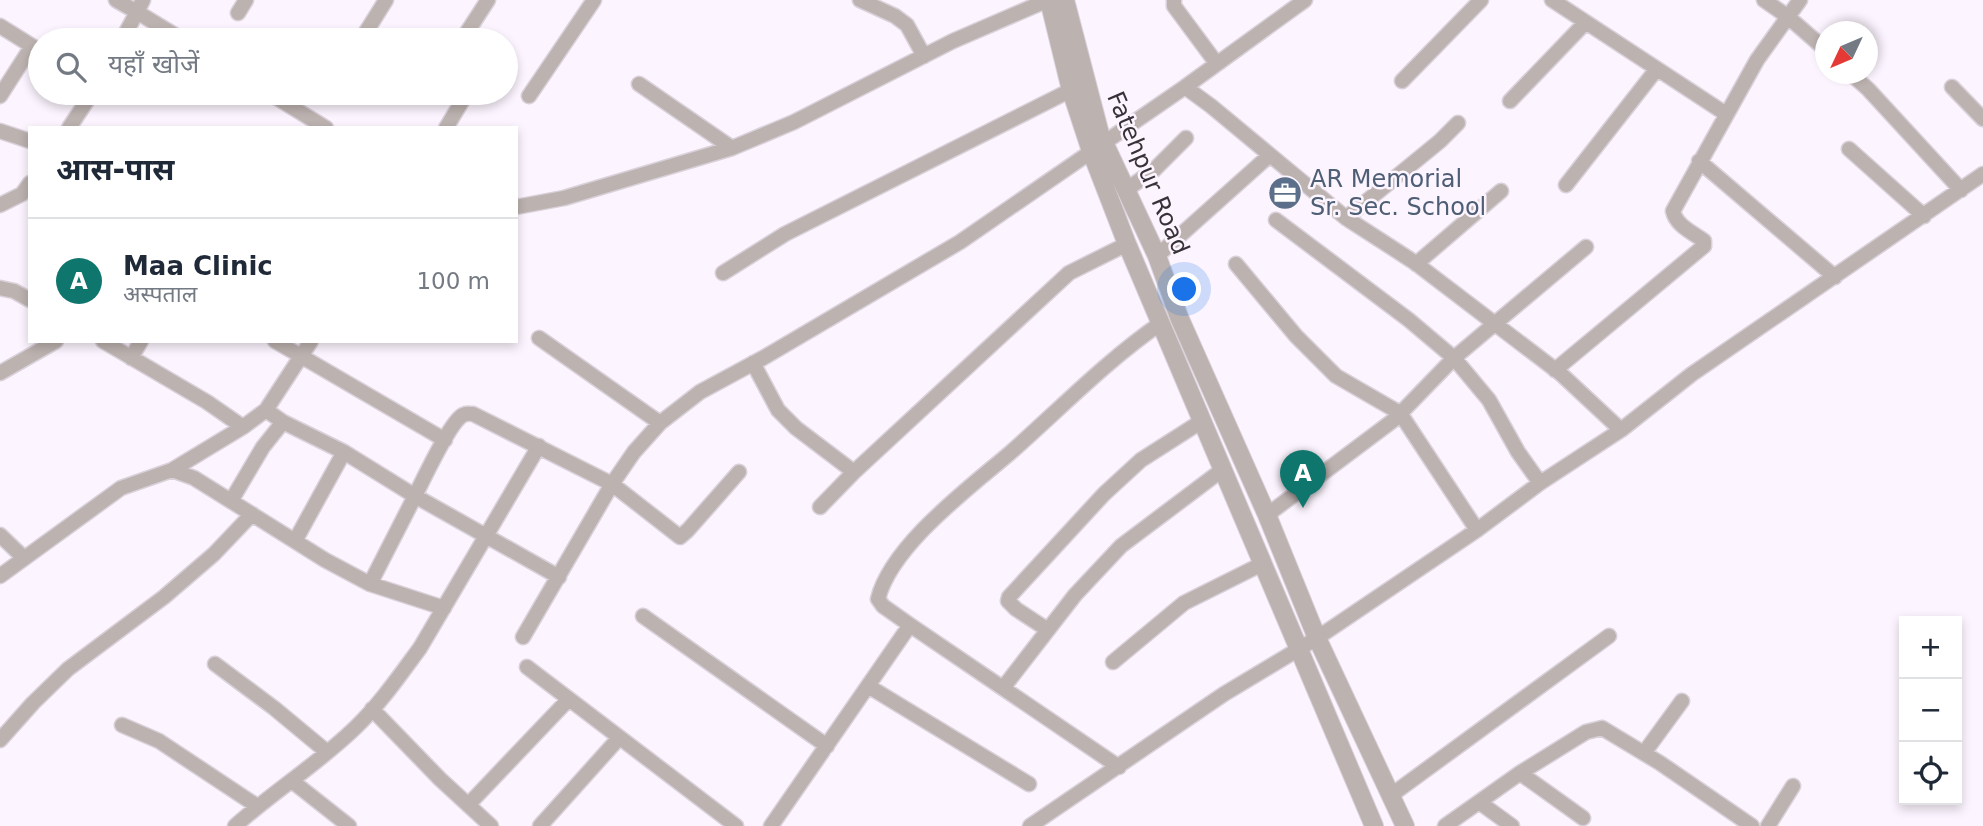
<!DOCTYPE html>
<html lang="hi">
<head>
<meta charset="utf-8">
<style>
  :root { --surface:#fff; --page:#f2f2f3; --text:#1f2937; --muted:#747a83; --line:#e0e1e3; --accent:#0f766e }
  body { margin:0; font-family:"DejaVu Sans","Noto Sans Devanagari",sans-serif; background:var(--page); color:var(--text) }
  .controls { position:absolute; right:21px; bottom:21px; display:grid; overflow:hidden; border-radius:0px; box-shadow:0 4px 10px #0003 }
  .controls button { width:63px; height:63px; display:grid; place-items:center; padding:0; border:0; border-bottom:2px solid var(--line); background:var(--surface); color:var(--text); font:35px sans-serif }
  .compass { position:absolute; left:1815px; top:21px; width:63px; height:63px; border-radius:50%; background:var(--surface); box-shadow:0 4px 10px #0003; rotate:226deg }
  .you { position:absolute; left:1185px; top:290px; width:24px; height:24px; margin:-18px; border:5px solid #fff; border-radius:50%; background:#1a73e8; box-shadow:0 0 0 10px #1a73e833 }
  .badge { display:grid; place-items:center; width:46px; height:46px; border-radius:50%; background:var(--accent); color:#fff; font-size:23px; font-weight:700 }
  .pin { position:absolute; translate:-50% -58px; filter:drop-shadow(0 2px 4px #0008) }
  .pin::after { content:''; position:absolute; top:37px; width:24px; height:21px; background:inherit; clip-path:polygon(0 0,100% 0,50% 100%) }
  .list { margin:0; padding:0; list-style:none }
  h2 { display:flex; justify-content:space-between; align-items:center; height:91px; margin:0; padding:0 28px; font-size:30px }
  h2 small { font-size:23px; font-weight:400; color:var(--muted) }
  .list li { display:grid; grid-template-columns:46px 1fr auto; gap:21px; align-items:center; box-sizing:border-box; height:126px; padding:0 28px; border-top:2px solid var(--line) }
  .list b { display:block; font-size:26px; white-space:nowrap }
  .list p { margin:0; font-size:23px; white-space:nowrap; color:var(--muted) }
  .list em { font-size:23px; font-style:normal; color:var(--muted) }
  .icon { flex:none; width:38px; height:38px; fill:none; stroke:currentColor; stroke-width:2; stroke-linecap:round; stroke-linejoin:round }
  .map { position:relative; flex:none; width:1983px; height:826px; overflow:hidden }
  .search { position:absolute; background:var(--surface); box-shadow:0 4px 10px #0003; left:28px; top:28px; width:490px; height:77px; display:flex; align-items:center; gap:18px; box-sizing:border-box; padding:0 24px; border-radius:38px; color:var(--muted); font-size:26px }
  .panel { position:absolute; background:var(--surface); box-shadow:0 4px 10px #0003; left:28px; top:126px; width:490px; height:217px; border-radius:0px }
  .map>svg:first-child { display:block }
  .lines { fill:none; stroke-linecap:round; stroke-linejoin:round }
  .minor-casing { stroke:#d9d1da; stroke-width:17 }
  .tertiary-casing { stroke:#d9d1da; stroke-width:20 }
  .minor { stroke:#bcb2b0; stroke-width:14 }
  .tertiary { stroke:#bcb2b0; stroke-width:18 }
  .labels { text-anchor:middle; dominant-baseline:central; stroke-width:5; stroke-linejoin:round; paint-order:stroke }
  .street-label { font-size:24px; fill:#373238; stroke:#fcf4fe }
  .service-label { font-size:24px; fill:#4e5e75; stroke:#fcf4fe; text-anchor:start }
</style>
</head>
<body>
<div class="map">
<svg width="1983" height="826" viewBox="0 0 1983 826">
  <rect width="100%" height="100%" fill="#fcf4fe"/>
  <g class="lines">
    <g class="minor-casing">
      <path id="minor" d="M 116,0 L 137,12 L 122,40
        M 143,0 L 137,12 L 183,40
        M 860,0 L 895,16 L 907,25 L 924,56
        M 1174,0 L 1174,6 L 1217,64
        M 1552,0 L 1726,114
        M 1764,0 L 1787,16 L 1826,50
        M 238,13 L 246,0
        M 0,26 L 40,51
        M 361,40 L 386,0
        M 462,40 L 488,0
        M 1851,74 L 1868,89 L 1961,190
        M 1402,81 L 1481,0
        M 639,84 L 732,148
        M 1185,87 L 1211,106 L 1346,218 L 1414,262 L 1561,374 L 1621,430
        M 1952,87 L 1983,119
        M 269,93 L 326,128
        M 0,96 L 32,46
        M 529,96 L 594,0
        M 1510,101 L 1585,23
        M 69,128 L 92,93
        M 446,128 L 467,93
        M 0,131 L 30,141
        M 1849,149 L 1924,216
        M 1699,161 L 1835,277
        M 1566,185 L 1656,70
        M 1126,190 L 1154,170 L 1186,138
        M 0,205 L 22,194 L 30,183
        M 516,207 L 564,198 L 732,148 L 794,122 L 953,41 L 1048,0
        M 1346,218 L 1440,141 L 1458,123
        M 1276,220 L 1409,320 L 1454,358 L 1489,400 L 1518,452 L 1540,483
        M 1157,256 L 1270,155
        M 1236,264 L 1296,336 L 1336,376 L 1400,413 L 1477,530
        M 1416,264 L 1501,191
        M 723,273 L 785,234 L 1071,90
        M 0,288 L 14,291 L 30,300
        M 539,338 L 660,423
        M 103,341 L 207,402 L 243,427 L 266,410 L 311,341
        M 275,341 L 445,440
        M 131,358 L 141,341
        M 753,363 L 778,410 L 796,428 L 854,472
        M 1555,370 L 1704,246 L 1704,241 C 1694,233 1676,226 1673,211 L 1757,60 L 1800,0
        M 0,373 L 56,341
        M 266,410 L 283,422 L 344,452 L 415,496 C 423,480 450,422 463,415 C 467,413 469,414 473,414 L 612,484 L 680,537 L 688,530 L 739,472
        M 172,470 L 194,478 L 325,560 L 370,584 L 415,496 L 559,577
        M 231,501 L 263,447 L 283,422
        M 820,507 L 854,472 L 1069,273 L 1127,244
        M 1267,515 L 1395,419 L 1454,358 L 1586,247
        M 0,535 L 24,558
        M 295,541 L 344,452
        M 0,576 L 121,488 L 172,470 L 243,427
        M 370,584 L 444,608
        M 643,616 L 827,746
        M 1048,630 L 1016,609 L 1008,601 L 1009,597 L 1104,494 L 1141,460 L 1202,421
        M 523,637 L 612,484 L 634,452 L 660,423 L 700,392 L 763,358 L 960,242 L 1185,87 L 1305,0
        M 1113,662 L 1184,603 L 1262,564
        M 215,664 L 274,708 L 327,752
        M 527,667 L 736,826
        M 868,686 L 1029,784
        M 1003,688 L 1075,595 L 1121,546 L 1222,470
        M 372,709 L 440,779 L 491,826
        M 122,725 L 159,741 L 257,806
        M 0,740 L 33,703 L 68,669 L 164,597 L 214,554 L 252,514
        M 1644,753 L 1682,701
        M 1119,767 L 910,625 L 883,606 L 878,599 C 891,546 969,488 1010,453 C 1060,409 1106,361 1161,323
        M 1520,773 L 1583,818
        M 292,781 L 349,826
        M 1390,796 L 1609,636
        M 1479,802 L 1512,826
        M 468,805 L 568,700
        M 235,826 C 274,791 318,764 356,727 C 380,704 400,675 420,648 L 539,446
        M 540,826 L 619,738
        M 771,826 L 910,625
        M 1030,826 L 1224,694 L 1317,638 L 1477,530 L 1540,483 L 1621,430 L 1692,374 L 1983,174
        M 1445,826 L 1520,773 L 1586,732 L 1602,728 L 1660,763 L 1752,826
        M 1768,826 L 1793,786"/>
    </g>
    <g class="tertiary-casing">
      <path id="tertiary" d="M 1049,0 L 1071,90 L 1091,151 L 1127,244 L 1374,826
        M 1065,0 L 1100,134 L 1157,256 L 1179,317 L 1267,515 L 1317,638 L 1405,826"/>
    </g>
    <use href="#minor" class="minor"/>
    <use href="#tertiary" class="tertiary"/>
  </g>
  <defs>
    <g id="office-disc" transform="scale(1.75)"><circle r="9.5" fill="#5c6f8a" stroke="#fcf4fe"/><path d="M-6-3h4V-5.5h4V-3h4V5H-6ZM-1-4.5V-3h2v-1.5ZM-6 0V1H6V0Z" fill="#fff"/></g>
  </defs>
  <g fill-rule="evenodd">
    <use href="#office-disc" x="1285" y="193"/>
  </g>
  <g class="labels">
    <g class="street-label">
      <text transform="translate(1148 173) rotate(67)">Fatehpur Road</text>
    </g>
    <g class="service-label">
      <text x="1310" y="179">AR Memorial<tspan x="1310" dy="28">Sr. Sec. School</tspan></text>
    </g>
  </g>
</svg>
<div class="controls">
<button>+</button>
<button>−</button>
<button><svg class="icon" aria-label="locate" viewBox="0 0 24 24"><circle cx="12" cy="12" r="6"/><path d="M12 2v4M12 18v4M2 12h4M18 12h4"/></svg></button>
</div>
<svg class="compass" viewBox="-18 -18 36 36"><path d="M0-13l5 13h-10z" fill="#e53935"/><path d="M0 13l5-13h-10z" fill="#747a83"/></svg>
<div class="you"></div>
<div class="pin badge" style="left:1303px;top:508px">A</div>
<div class="search"><svg class="icon" aria-label="search" viewBox="0 0 24 24"><circle cx="10" cy="10" r="6"/><path d="M15 15l6 6"/></svg>यहाँ खोजें</div>
<section class="panel">
<h2>आस-पास<small></small></h2>
<ul class="list">
<li><span class="badge">A</span><div><b>Maa Clinic</b><p>अस्पताल</p></div><em>100 m</em></li>
</ul>
</section>
</div>
</body>
</html>
